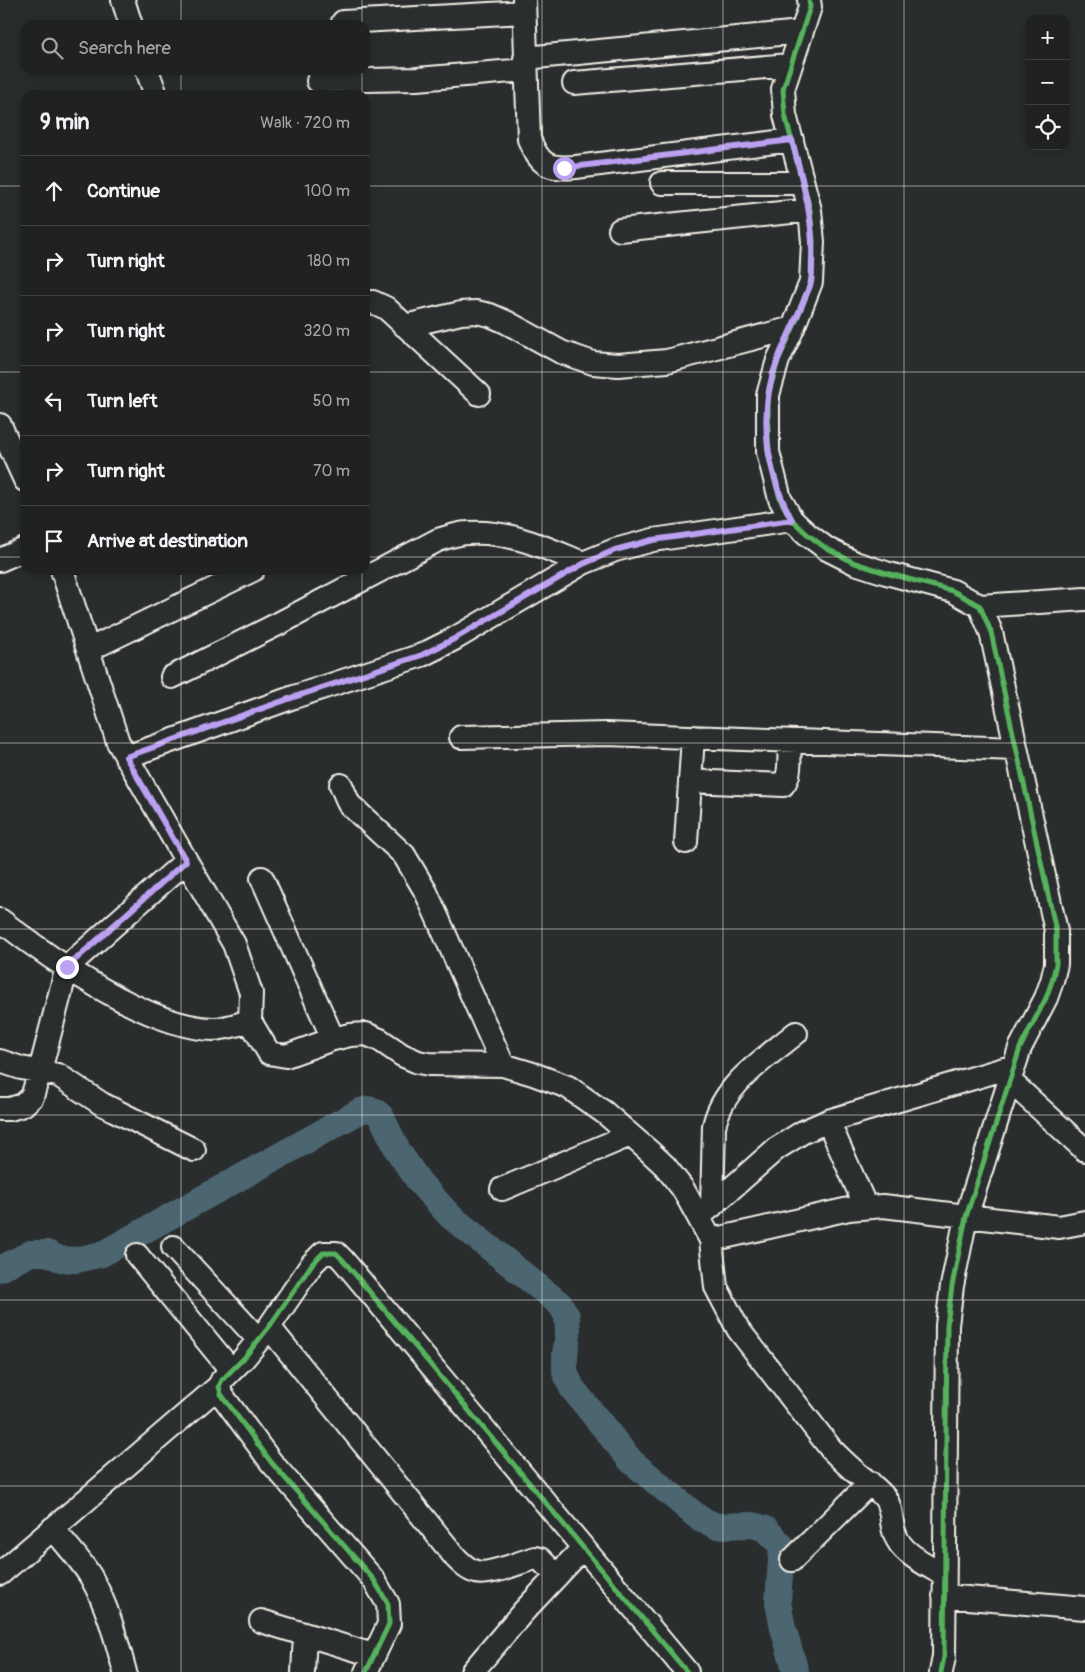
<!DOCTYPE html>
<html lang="en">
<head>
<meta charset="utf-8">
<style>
  :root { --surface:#202222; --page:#2d2f2f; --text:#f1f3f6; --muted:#a2a4a5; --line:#3d3f40 }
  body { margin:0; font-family:Pangolin,sans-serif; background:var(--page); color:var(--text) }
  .controls { position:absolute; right:15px; top:15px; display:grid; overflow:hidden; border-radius:10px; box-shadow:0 2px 12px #0003 }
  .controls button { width:45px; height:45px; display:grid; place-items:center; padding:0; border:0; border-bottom:1px solid var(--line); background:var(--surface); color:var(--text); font:25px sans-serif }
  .stop { position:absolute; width:15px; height:15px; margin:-11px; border:4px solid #bca0f2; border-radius:50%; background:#fff }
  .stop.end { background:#bca0f2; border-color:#fff; box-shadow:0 1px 5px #0008 }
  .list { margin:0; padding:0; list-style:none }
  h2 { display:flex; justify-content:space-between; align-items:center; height:65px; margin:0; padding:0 20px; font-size:21px }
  h2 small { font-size:16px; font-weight:400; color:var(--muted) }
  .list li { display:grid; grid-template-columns:32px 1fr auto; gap:15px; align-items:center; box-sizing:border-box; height:70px; padding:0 20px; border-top:1px solid var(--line) }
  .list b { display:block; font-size:19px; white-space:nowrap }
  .list em { font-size:16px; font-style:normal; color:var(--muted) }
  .icon { flex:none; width:28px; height:28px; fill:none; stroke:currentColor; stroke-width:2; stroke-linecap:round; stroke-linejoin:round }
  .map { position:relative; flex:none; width:1085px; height:1672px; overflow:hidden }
  .search { position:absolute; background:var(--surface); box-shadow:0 2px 12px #0003; left:20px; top:20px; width:350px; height:55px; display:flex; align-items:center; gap:12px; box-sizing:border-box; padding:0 18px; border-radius:15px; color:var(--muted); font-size:19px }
  .panel { position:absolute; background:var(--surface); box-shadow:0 2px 12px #0003; left:20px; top:90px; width:350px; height:485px; border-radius:15px }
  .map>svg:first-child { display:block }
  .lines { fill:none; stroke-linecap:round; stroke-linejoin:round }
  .river { stroke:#4c6671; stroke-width:26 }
  .minor-casing { stroke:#f4f1e8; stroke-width:26 }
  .minor { stroke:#2a2d2e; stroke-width:22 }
  .cycleway-casing { stroke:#2a2d2e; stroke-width:8 }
  .cycleway { stroke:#56b35d; stroke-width:5 }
  .route { stroke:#bca0f2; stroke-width:6 }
  .grid { fill:none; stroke:#f4f1e8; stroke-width:1; stroke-opacity:0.55 }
</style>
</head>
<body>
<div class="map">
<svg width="1085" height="1672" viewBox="0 0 1085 1672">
  <rect width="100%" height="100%" fill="#2a2d2e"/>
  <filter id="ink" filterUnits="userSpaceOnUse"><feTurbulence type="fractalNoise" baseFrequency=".02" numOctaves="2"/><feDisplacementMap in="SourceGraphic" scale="10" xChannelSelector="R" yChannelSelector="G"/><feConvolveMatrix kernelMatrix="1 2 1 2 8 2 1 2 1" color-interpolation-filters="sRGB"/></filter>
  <g filter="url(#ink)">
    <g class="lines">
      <path class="river" d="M 0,1269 L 31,1253 L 47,1253 L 60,1259 L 76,1260 L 102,1254 L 360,1111 L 368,1109 L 375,1111 L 381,1116 L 398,1151 L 420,1183 L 450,1216 L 560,1304 L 567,1316 L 568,1333 L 565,1355 L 565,1372 L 572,1388 L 631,1461 L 699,1518 L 716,1526 L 753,1525 L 766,1529 L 782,1546 L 778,1602 L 783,1628 L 796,1672"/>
      <g class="minor-casing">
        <path id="minor" d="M 123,0 L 131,25
          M 524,0 L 529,139 C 540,166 548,169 576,167 L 792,140
          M 809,0 L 810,7 L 783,89 L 785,115 L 810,210 L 813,242 L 811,282 L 793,328 L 778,360 L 768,395 L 768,452 L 780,499 L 792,520 L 807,534 L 827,549 L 855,563 L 886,573 L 953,591 L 980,606 L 991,632 L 1056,931 L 1056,964 L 1052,981 L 1046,998 L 1020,1048 L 966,1217 L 952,1286 L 947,1325 L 944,1657 L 941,1672
          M 343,22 L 524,12
          M 525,58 L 801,32
          M 147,70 L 156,95
          M 318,81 L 417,79 L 526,70
          M 574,83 L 790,65
          M 662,183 L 803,183
          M 620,230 L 810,210
          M 365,302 L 373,302 L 386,308 L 479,394
          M 405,326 L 461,313 L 476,312 L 490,315 L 506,322 L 561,352 L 593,363 L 618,365 L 667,361 L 793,328
          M 0,425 L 25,480
          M 0,560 L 25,549
          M 980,606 L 1085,599
          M 88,650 L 253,570
          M 172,677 L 280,623 L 438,540 C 448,537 458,533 468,533 C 509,530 546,548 583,563
          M 461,737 L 607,734 L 1016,749
          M 126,757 L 294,697 L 422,655 L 454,639 L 583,563 L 615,550 L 653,540 L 792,520
          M 690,781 L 783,785 C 792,775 789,754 789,741
          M 341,785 L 349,804 L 404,855 L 426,892 L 503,1065
          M 686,842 L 693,737
          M 262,878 L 333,1039
          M 0,920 C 50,959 149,1028 213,1029 C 225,1029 239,1024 250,1021 L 251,993 L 234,944 L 118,742 L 62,570
          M 250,1021 L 269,1053 L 286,1056 L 333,1039 L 350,1035 L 366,1034 L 380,1040 L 402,1055 L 418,1062 L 429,1064 L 503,1065 L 533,1074 L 568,1087 L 605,1113 L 650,1152 L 665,1166 L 683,1189 L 711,1240 L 716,1287 L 738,1329 L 831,1449 C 840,1458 849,1467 859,1475 C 868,1482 878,1489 885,1498 C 893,1509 890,1522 895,1534 C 901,1554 928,1565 944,1575
          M 0,1061 L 21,1068 L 58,1075 L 102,1104 L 194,1150
          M 1009,1080 L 1085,1150
          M 0,1109 L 10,1109 L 23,1105 L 32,1097 L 40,1071 L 67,967 L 186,861
          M 828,1121 L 866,1207
          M 502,1189 L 630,1135
          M 712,1206 L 714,1126 C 723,1084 765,1059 796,1033
          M 699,1217 L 776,1149 L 803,1132 L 828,1121 L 1014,1066
          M 711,1240 L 849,1209 L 883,1206 L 1059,1227 L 1085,1222
          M 173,1247 L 259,1340
          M 137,1255 L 231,1370
          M 269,1327 L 456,1558 C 462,1564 468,1570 476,1572 C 489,1576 520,1562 535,1558 L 540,1559 L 557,1576
          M 53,1528 C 65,1544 81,1560 91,1577 C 108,1607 116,1639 125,1672
          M 792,1560 L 870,1483
          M 0,1574 L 219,1386
          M 944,1596 L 1085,1608
          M 261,1621 L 373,1655
          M 303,1672 L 305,1635
          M 366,1672 L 389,1624 L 388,1604 L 374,1580 L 271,1462 L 221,1394 L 219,1386 L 222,1380 L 244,1358 L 269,1327 L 312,1264 L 323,1253 L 336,1253 L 343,1260 L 687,1672
          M 472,1672 L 523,1612 L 583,1548"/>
      </g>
      <use href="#minor" class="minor"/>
      <g class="cycleway-casing">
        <path id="cycleway" d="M 809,0 L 810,7 L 783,89 L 785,115 L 810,210 L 813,242 L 811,282 L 793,328 L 778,360 L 768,395 L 768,452 L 780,499 L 792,520 L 807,534 L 827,549 L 855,563 L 886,573 L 953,591 L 980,606 L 991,632 L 1056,931 L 1056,964 L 1052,981 L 1046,998 L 1020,1048 L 966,1217 L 952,1286 L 947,1325 L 944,1657 L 941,1672
          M 366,1672 L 389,1624 L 388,1604 L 374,1580 L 271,1462 L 221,1394 L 219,1386 L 222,1380 L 244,1358 L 269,1327 L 312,1264 L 323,1253 L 336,1253 L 343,1260 L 687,1672"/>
      </g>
      <use href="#cycleway" class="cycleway"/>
    </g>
  </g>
  <g class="lines" filter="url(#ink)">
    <path class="route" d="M 67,967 L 186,861 L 126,757 L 294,697 L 422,655 L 454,639 L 583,564 L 615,550 L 653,540 L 792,520 C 766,472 757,411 778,359 C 786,339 796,320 804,300 C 806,294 810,288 811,282 C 812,276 812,269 812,263 C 814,219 803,183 792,140 L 564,168"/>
  </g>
  <path class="grid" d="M 181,0 L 181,25M 362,0 L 362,25M 542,0 L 542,1672M 723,0 L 723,1672M 904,0 L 904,1672M 181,70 L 181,95M 362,70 L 362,95M 0,186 L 25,186M 365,186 L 1085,186M 0,372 L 25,372M 365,372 L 1085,372M 0,557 L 25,557M 365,557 L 1085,557M 181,570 L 181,1672M 362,570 L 362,1672M 0,743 L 1085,743M 0,929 L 1085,929M 0,1115 L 1085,1115M 0,1300 L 1085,1300M 0,1486 L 1085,1486"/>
</svg>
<div class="controls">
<button>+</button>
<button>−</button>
<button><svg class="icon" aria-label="locate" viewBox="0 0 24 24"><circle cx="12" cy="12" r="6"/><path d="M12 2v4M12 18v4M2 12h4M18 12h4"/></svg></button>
</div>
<div class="stop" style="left:564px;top:168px"></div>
<div class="stop end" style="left:67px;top:967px"></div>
<div class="search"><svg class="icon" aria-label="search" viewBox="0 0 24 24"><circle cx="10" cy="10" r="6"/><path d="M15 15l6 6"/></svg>Search here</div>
<section class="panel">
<h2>9 min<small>Walk · 720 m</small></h2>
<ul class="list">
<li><svg class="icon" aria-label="ahead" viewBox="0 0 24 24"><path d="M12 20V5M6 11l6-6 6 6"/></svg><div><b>Continue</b></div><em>100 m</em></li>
<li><svg class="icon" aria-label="right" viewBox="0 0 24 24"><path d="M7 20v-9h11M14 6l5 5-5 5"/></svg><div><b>Turn right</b></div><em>180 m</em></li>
<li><svg class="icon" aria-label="right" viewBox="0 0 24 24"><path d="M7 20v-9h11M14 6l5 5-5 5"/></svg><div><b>Turn right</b></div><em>320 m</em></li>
<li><svg class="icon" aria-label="left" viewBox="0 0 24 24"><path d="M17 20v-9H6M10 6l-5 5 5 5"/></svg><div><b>Turn left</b></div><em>50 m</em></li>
<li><svg class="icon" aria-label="right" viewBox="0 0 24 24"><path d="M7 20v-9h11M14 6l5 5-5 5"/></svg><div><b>Turn right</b></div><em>70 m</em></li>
<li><svg class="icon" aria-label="arrive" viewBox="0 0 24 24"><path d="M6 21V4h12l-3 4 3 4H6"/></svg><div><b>Arrive at destination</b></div></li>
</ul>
</section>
</div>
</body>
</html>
